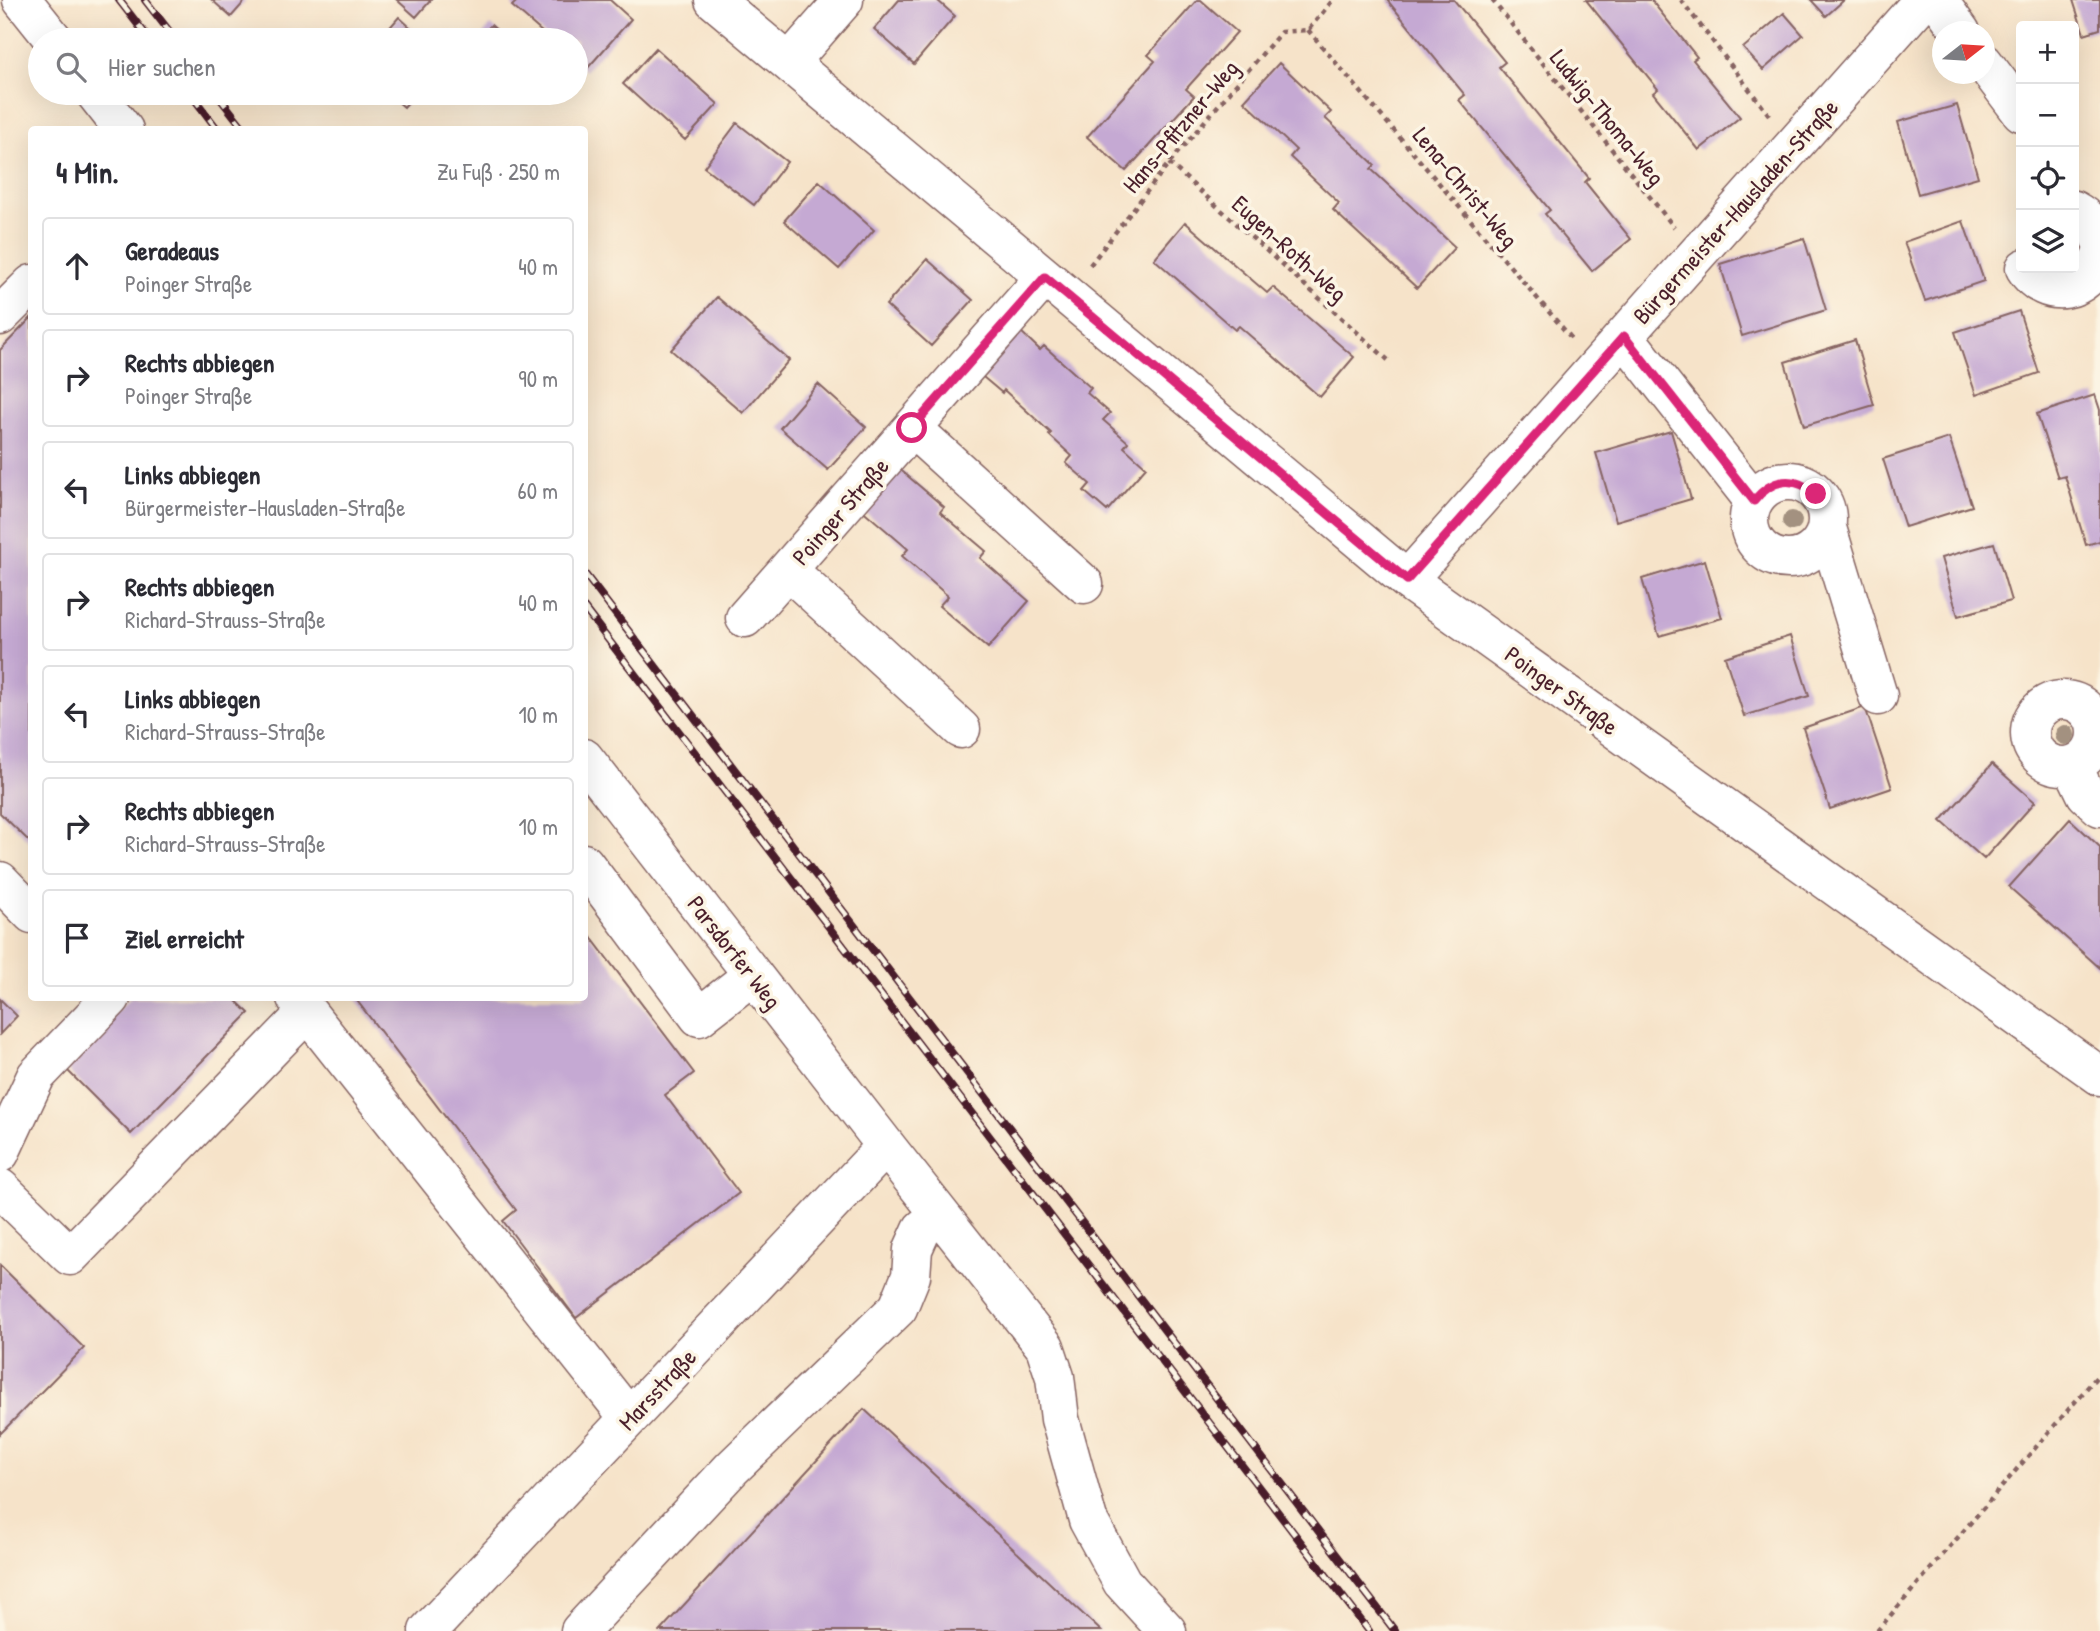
<!DOCTYPE html>
<html lang="de">
<head>
<meta charset="utf-8">
<style>
  :root { --surface:#fff; --page:#f7f7f7; --text:#2b2b33; --muted:#7c7c81; --line:#e1e1e2 }
  body { margin:0; font-family:"Patrick Hand",sans-serif; background:var(--page); color:var(--text) }
  .controls { position:absolute; right:21px; top:21px; display:grid; overflow:hidden; border-radius:7px; box-shadow:0 7px 28px #0002 }
  .controls button { width:63px; height:63px; display:grid; place-items:center; padding:0; border:0; border-bottom:2px solid var(--line); background:var(--surface); color:var(--text); font:35px sans-serif }
  .compass { position:absolute; left:1932px; top:21px; width:63px; height:63px; border-radius:50%; background:var(--surface); box-shadow:0 7px 28px #0002; rotate:73deg }
  .stop { position:absolute; width:21px; height:21px; margin:-16px; border:5px solid #db2777; border-radius:50%; background:#fff }
  .stop.end { background:#db2777; border-color:#fff; box-shadow:0 2px 7px #0008 }
  .list { margin:0; padding:0; list-style:none }
  h2 { display:flex; justify-content:space-between; align-items:center; height:91px; margin:0; padding:0 28px; font-size:30px }
  h2 small { font-size:23px; font-weight:400; color:var(--muted) }
  .list li { display:grid; grid-template-columns:46px 1fr auto; gap:21px; align-items:center; box-sizing:border-box; height:98px; margin:0 14px 14px; padding:0 14px; border:2px solid var(--line); border-radius:7px }
  .list b { display:block; font-size:26px; white-space:nowrap }
  .list p { margin:0; font-size:23px; white-space:nowrap; color:var(--muted) }
  .list em { font-size:23px; font-style:normal; color:var(--muted) }
  .icon { flex:none; width:38px; height:38px; fill:none; stroke:currentColor; stroke-width:2; stroke-linecap:round; stroke-linejoin:round }
  .map { position:relative; flex:none; width:2100px; height:1631px; overflow:hidden }
  .search { position:absolute; background:var(--surface); box-shadow:0 7px 28px #0002; left:28px; top:28px; width:560px; height:77px; display:flex; align-items:center; gap:18px; box-sizing:border-box; padding:0 24px; border-radius:38px; color:var(--muted); font-size:26px }
  .panel { position:absolute; background:var(--surface); box-shadow:0 7px 28px #0002; left:28px; top:126px; width:560px; height:875px; border-radius:7px }
  .map>svg:first-child { display:block }
  .building { fill:#c5a9d3 }
  .lines { fill:none; stroke-linecap:round; stroke-linejoin:round }
  .minor-casing { stroke:#866462; stroke-width:41 }
  .path { stroke:#866462; stroke-width:4.5; stroke-dasharray:5 5; stroke-linecap:butt }
  .minor { stroke:#fff; stroke-width:38 }
  .rail-casing { stroke:#4a1f2b; stroke-width:8 }
  .rail { stroke:#fcf5e5; stroke-width:5; stroke-dasharray:16; stroke-linecap:butt }
  .tree { fill:#a39180 }
  .route { stroke:#db2777; stroke-width:9 }
  .labels { text-anchor:middle; dominant-baseline:central; stroke-width:7; stroke-linejoin:round; paint-order:stroke }
  .street-label { font-size:24px; fill:#4a1f2b; stroke:#fcf5e5 }
</style>
</head>
<body>
<div class="map">
<svg width="2100" height="1631" viewBox="0 0 2100 1631">
  <rect width="100%" height="100%" fill="#fcf5e5"/>
  <filter id="ink" filterUnits="userSpaceOnUse"><feTurbulence type="fractalNoise" baseFrequency=".0143" numOctaves="2"/><feDisplacementMap in="SourceGraphic" scale="14" xChannelSelector="R" yChannelSelector="G"/><feConvolveMatrix kernelMatrix="1 2 1 2 8 2 1 2 1" color-interpolation-filters="sRGB"/></filter>
  <filter id="wash" filterUnits="userSpaceOnUse"><feTurbulence type="fractalNoise" baseFrequency=".00686" numOctaves="4" result="noise"/><feDisplacementMap in="SourceGraphic" scale="28" xChannelSelector="R" yChannelSelector="G"/><feGaussianBlur stdDeviation="1.57" result="paint"/><feColorMatrix in="noise" values="0 0 0 0 0 0 0 0 0 0 0 0 0 0 0 0 0 1.4 0 .05"/><feComposite in="paint" operator="in"/></filter>
  <g filter="url(#wash)">
    <rect width="100%" height="100%" fill="#f6e3c9"/>
    <g id="blocks">
      <path class="building" d="M 212,0 L 246,0 L 231,17 Z
        M 397,0 L 431,0 L 416,17 Z
        M 518,0 L 610,0 L 631,19 L 585,71 L 576,63 L 576,40 L 551,40 L 512,6 Z
        M 899,0 L 937,0 L 955,16 L 914,64 L 874,29 Z
        M 1197,0 L 1201,0 L 1237,32 L 1186,89 L 1194,96 L 1126,171 L 1087,137 L 1155,61 L 1148,55 Z
        M 1387,0 L 1454,0 L 1505,62 L 1499,67 L 1589,178 L 1585,182 L 1631,239 L 1592,271 L 1545,214 L 1550,210 L 1459,100 L 1465,95 Z
        M 1586,0 L 1651,0 L 1697,57 L 1693,60 L 1740,117 L 1699,150 L 1653,93 L 1658,89 Z
        M 1811,0 L 1844,0 L 1826,16 Z
        M 2073,0 L 2100,0 L 2100,29 L 2084,34 Z
        M 1784,13 L 1803,35 L 1763,70 L 1743,48 Z
        M 399,17 L 421,37 L 425,40 L 379,40 Z
        M 491,25 L 506,38 L 504,40 L 478,40 Z
        M 656,48 L 718,104 L 685,140 L 623,84 Z
        M 1279,63 L 1331,112 L 1325,118 L 1375,165 L 1371,169 L 1455,247 L 1417,288 L 1333,210 L 1339,203 L 1290,157 L 1296,150 L 1244,101 Z
        M 388,93 L 416,93 L 404,107 Z
        M 1957,105 L 1978,177 L 1918,194 L 1898,122 Z
        M 737,123 L 787,162 L 754,205 L 704,167 Z
        M 819,181 L 874,230 L 839,269 L 784,221 Z
        M 1963,221 L 1984,281 L 1925,301 L 1904,242 Z
        M 1185,222 L 1267,293 L 1273,287 L 1354,357 L 1320,397 L 1239,326 L 1235,330 L 1154,259 Z
        M 1804,238 L 1826,310 L 1742,336 L 1720,264 Z
        M 927,259 L 973,300 L 931,346 L 886,305 Z
        M 717,297 L 789,360 L 743,413 L 671,350 Z
        M 2019,311 L 2039,373 L 1976,395 L 1955,332 Z
        M 32,317 L 32,844 L 0,813 L 0,350 Z
        M 1017,328 L 1040,350 L 1044,346 L 1091,388 L 1087,393 L 1110,413 L 1103,420 L 1128,442 L 1124,447 L 1146,467 L 1107,511 L 1084,491 L 1090,484 L 1066,463 L 1072,456 L 1049,435 L 1051,433 L 1004,390 L 1002,393 L 977,372 Z
        M 1855,340 L 1874,405 L 1804,426 L 1785,362 Z
        M 818,384 L 866,427 L 828,470 L 780,428 Z
        M 2095,395 L 2100,410 L 2100,541 L 2086,545 L 2065,476 L 2058,478 L 2037,414 Z
        M 1671,431 L 1691,499 L 1616,521 L 1596,453 Z
        M 1949,438 L 1972,506 L 1905,527 L 1883,459 Z
        M 896,466 L 944,507 L 940,512 L 986,551 L 980,558 L 1029,601 L 988,648 L 939,606 L 948,596 L 902,556 L 908,549 L 860,508 Z
        M 1994,543 L 2011,601 L 1958,616 L 1941,558 Z
        M 1705,560 L 1722,618 L 1659,636 L 1642,579 Z
        M 1790,636 L 1809,696 L 1744,716 L 1725,657 Z
        M 1865,707 L 1892,788 L 1830,809 L 1803,728 Z
        M 1992,764 L 2035,802 L 1984,859 L 1941,821 Z
        M 2070,819 L 2100,847 L 2100,968 L 2009,887 Z
        M 584,928 L 694,1073 L 665,1095 L 739,1193 L 576,1318 L 503,1221 L 516,1210 L 355,998 L 584,998 Z
        M 130,998 L 233,998 L 249,1013 L 131,1134 L 63,1066 Z
        M 0,999 L 17,1016 L 0,1034 Z
        M 0,1265 L 84,1348 L 0,1434 Z
        M 864,1409 L 1101,1631 L 660,1631 Z"/>
    </g>
  </g>
  <g filter="url(#ink)">
    <use href="#blocks" fill-opacity="0" stroke="#866462" stroke-width="2"/>
    <g class="lines">
      <g class="minor-casing">
        <path id="minor" d="M 22,0 L 54,40
          M 714,0 L 1407,580 L 2100,1076
          M 1938,0 L 1961,32
          M 790,62 L 844,0
          M 1984,63 L 2021,112
          M 95,93 L 124,130
          M 2074,210 C 2087,217 2094,225 2100,239
          M 2025,268 C 2045,302 2089,293 2100,257
          M 0,316 L 32,284
          M 1624,336 L 1754,501
          M 912,428 L 1084,584
          M1749 520a39 39 0 1 1 78 0a39 39 0 1 1-78 0Z
          M 1827,528 L 1878,696
          M 788,570 L 961,729
          M 1407,580 L 1923,0
          M 745,618 L 1045,277
          M2030 733a33 33 0 1 1 66 0a33 33 0 1 1-66 0Z
          M 584,758 L 886,1146 L 1045,1347 L 1055,1377 L 1060,1419 L 1088,1520 L 1122,1582 L 1167,1631
          M 2072,765 L 2086,794 L 2100,807
          M 584,863 L 699,1017 L 753,975
          M 0,881 L 32,914
          M 296,998 L 629,1418
          M 0,1153 L 36,1076 L 111,998
          M 0,1188 L 70,1256 L 307,1012
          M 428,1631 L 886,1146
          M 580,1631 L 732,1468 L 898,1308 L 911,1276 L 913,1249 L 922,1229 L 940,1215"/>
      </g>
      <path class="path" d="M 1492,0 L 1674,227
        M 1681,0 L 1769,115
        M 1308,30 L 1573,340
        M 1169,163 L 1388,360
        M 1090,265 L 1169,163 L 1281,32 L 1308,30 L 1333,0
        M 1877,1631 L 2100,1373"/>
      <use href="#minor" class="minor"/>
      <g class="rail-casing">
        <path id="rail" d="M 119,0 L 150,40
          M 145,0 L 176,40
          M 190,93 L 218,130
          M 216,93 L 245,130
          M 584,573 L 1395,1631
          M 584,608 L 1369,1631"/>
      </g>
      <use href="#rail" class="rail"/>
    </g>
    <g class="tree">
      <circle cx="1792" cy="521" r="10"/>
      <circle cx="2065" cy="735" r="10"/>
    </g>
  </g>
  <g class="lines" filter="url(#ink)">
    <path class="route" d="M 912,428 L 1045,277 L 1407,580 L 1624,336 L 1754,501 C 1772,478 1794,475 1816,494"/>
  </g>
  <g class="labels">
    <g class="street-label">
      <text transform="translate(1608 117) rotate(51)">Ludwig-Thoma-Weg</text>
      <text transform="translate(1180 126) rotate(-50)">Hans-Pfitzner-Weg</text>
      <text transform="translate(1466 187) rotate(50)">Lena-Christ-Weg</text>
      <text transform="translate(1735 211) rotate(-48)">Bürgermeister-Hausladen-Straße</text>
      <text transform="translate(1290 248) rotate(42)">Eugen-Roth-Weg</text>
      <text transform="translate(840 511) rotate(-49)">Poinger Straße</text>
      <text transform="translate(1562 690) rotate(36)">Poinger Straße</text>
      <text transform="translate(735 952) rotate(52)">Parsdorfer Weg</text>
      <text transform="translate(657 1389) rotate(-47)">Marsstraße</text>
    </g>
  </g>
</svg>
<div class="controls">
<button>+</button>
<button>−</button>
<button><svg class="icon" aria-label="locate" viewBox="0 0 24 24"><circle cx="12" cy="12" r="6"/><path d="M12 2v4M12 18v4M2 12h4M18 12h4"/></svg></button>
<button><svg class="icon" aria-label="layers" viewBox="0 0 24 24"><path d="M12 4l9 5-9 5-9-5zM3 14l9 5 9-5"/></svg></button>
</div>
<svg class="compass" viewBox="-18 -18 36 36"><path d="M0-13l5 13h-10z" fill="#e53935"/><path d="M0 13l5-13h-10z" fill="#7c7c81"/></svg>
<div class="stop" style="left:912px;top:428px"></div>
<div class="stop end" style="left:1816px;top:494px"></div>
<div class="search"><svg class="icon" aria-label="search" viewBox="0 0 24 24"><circle cx="10" cy="10" r="6"/><path d="M15 15l6 6"/></svg>Hier suchen</div>
<section class="panel">
<h2>4 Min.<small>Zu Fuß · 250 m</small></h2>
<ul class="list">
<li><svg class="icon" aria-label="ahead" viewBox="0 0 24 24"><path d="M12 20V5M6 11l6-6 6 6"/></svg><div><b>Geradeaus</b><p>Poinger Straße</p></div><em>40 m</em></li>
<li><svg class="icon" aria-label="right" viewBox="0 0 24 24"><path d="M7 20v-9h11M14 6l5 5-5 5"/></svg><div><b>Rechts abbiegen</b><p>Poinger Straße</p></div><em>90 m</em></li>
<li><svg class="icon" aria-label="left" viewBox="0 0 24 24"><path d="M17 20v-9H6M10 6l-5 5 5 5"/></svg><div><b>Links abbiegen</b><p>Bürgermeister-Hausladen-Straße</p></div><em>60 m</em></li>
<li><svg class="icon" aria-label="right" viewBox="0 0 24 24"><path d="M7 20v-9h11M14 6l5 5-5 5"/></svg><div><b>Rechts abbiegen</b><p>Richard-Strauss-Straße</p></div><em>40 m</em></li>
<li><svg class="icon" aria-label="left" viewBox="0 0 24 24"><path d="M17 20v-9H6M10 6l-5 5 5 5"/></svg><div><b>Links abbiegen</b><p>Richard-Strauss-Straße</p></div><em>10 m</em></li>
<li><svg class="icon" aria-label="right" viewBox="0 0 24 24"><path d="M7 20v-9h11M14 6l5 5-5 5"/></svg><div><b>Rechts abbiegen</b><p>Richard-Strauss-Straße</p></div><em>10 m</em></li>
<li><svg class="icon" aria-label="arrive" viewBox="0 0 24 24"><path d="M6 21V4h12l-3 4 3 4H6"/></svg><div><b>Ziel erreicht</b></div></li>
</ul>
</section>
</div>
</body>
</html>
